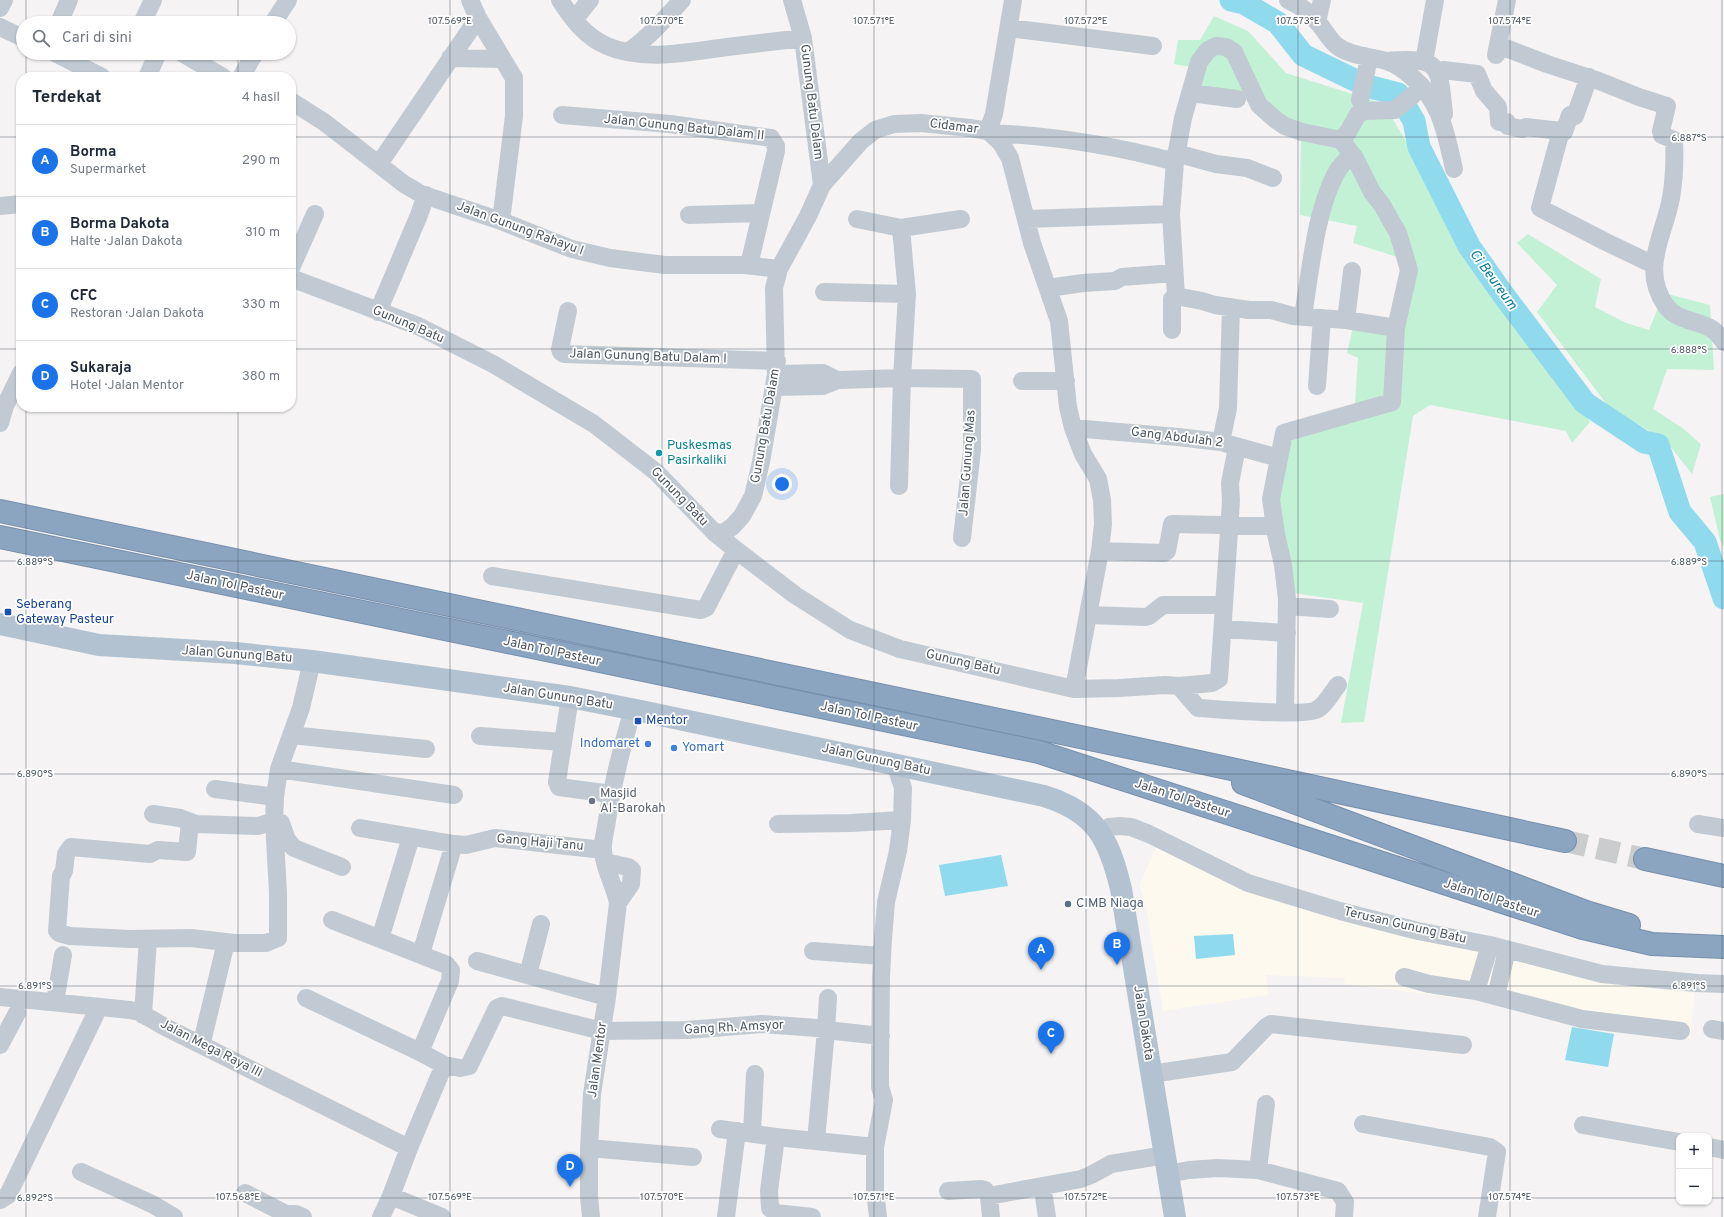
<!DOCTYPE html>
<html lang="id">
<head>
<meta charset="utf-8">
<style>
  :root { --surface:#fff; --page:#f2f2f3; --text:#1f2937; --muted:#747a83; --line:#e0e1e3; --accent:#1a73e8 }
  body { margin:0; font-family:Overpass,sans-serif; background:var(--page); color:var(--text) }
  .controls { position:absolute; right:12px; bottom:12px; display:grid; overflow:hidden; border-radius:8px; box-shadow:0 1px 3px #0004 }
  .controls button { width:36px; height:36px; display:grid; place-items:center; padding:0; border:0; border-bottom:1px solid var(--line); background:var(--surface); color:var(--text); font:20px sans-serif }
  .you { position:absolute; left:782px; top:484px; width:14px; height:14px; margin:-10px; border:3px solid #fff; border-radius:50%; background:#1a73e8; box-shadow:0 0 0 6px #1a73e833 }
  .badge { display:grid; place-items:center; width:26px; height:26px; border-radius:50%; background:var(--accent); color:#fff; font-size:13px; font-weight:700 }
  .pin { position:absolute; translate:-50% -33px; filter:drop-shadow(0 1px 2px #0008) }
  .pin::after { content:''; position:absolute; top:21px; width:14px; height:12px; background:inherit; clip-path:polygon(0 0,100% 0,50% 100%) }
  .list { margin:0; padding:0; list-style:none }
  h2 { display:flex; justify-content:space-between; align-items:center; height:52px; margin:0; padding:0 16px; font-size:17px }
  h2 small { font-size:13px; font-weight:400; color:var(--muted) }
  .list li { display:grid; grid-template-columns:26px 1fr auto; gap:12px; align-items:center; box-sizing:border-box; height:72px; padding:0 16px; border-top:1px solid var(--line) }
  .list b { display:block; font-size:15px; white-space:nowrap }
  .list p { margin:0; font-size:13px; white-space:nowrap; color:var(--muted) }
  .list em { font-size:13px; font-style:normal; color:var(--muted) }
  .icon { flex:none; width:22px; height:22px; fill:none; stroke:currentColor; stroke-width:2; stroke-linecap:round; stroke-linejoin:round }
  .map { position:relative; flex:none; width:1724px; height:1217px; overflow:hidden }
  .search { position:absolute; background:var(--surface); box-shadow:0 1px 3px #0004; left:16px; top:16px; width:280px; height:44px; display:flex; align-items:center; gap:10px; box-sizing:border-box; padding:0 14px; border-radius:22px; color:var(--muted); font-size:15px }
  .panel { position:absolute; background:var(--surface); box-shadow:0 1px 3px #0004; left:16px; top:72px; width:280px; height:340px; border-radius:16px }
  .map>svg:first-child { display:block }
  .commercial { fill:#fdf9ef }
  .green { fill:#c3f1d5 }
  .water { fill:#90daee }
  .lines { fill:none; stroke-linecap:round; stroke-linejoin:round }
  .river { stroke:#90daee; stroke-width:23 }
  .highway-tunnel { stroke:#caccce; stroke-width:22; stroke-dasharray:22 11; stroke-linecap:butt }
  .highway-casing { stroke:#7690ad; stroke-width:24 }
  .minor { stroke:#c1cad2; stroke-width:18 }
  .major { stroke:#b3c2d1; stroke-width:22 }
  .highway { stroke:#8ba5c1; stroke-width:22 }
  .ticks { fill:none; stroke:#4a5661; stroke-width:1; stroke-opacity:0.45 }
  .culture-dot { fill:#0f9aa8; stroke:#fff; stroke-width:1.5 }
  .transit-dot { fill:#1a4fb4; stroke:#fff; stroke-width:1.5 }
  .shop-dot { fill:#3f7fe0; stroke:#fff; stroke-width:1.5 }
  .worship-dot { fill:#6b7280; stroke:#fff; stroke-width:1.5 }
  .service-dot { fill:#5c6f8a; stroke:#fff; stroke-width:1.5 }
  .labels { text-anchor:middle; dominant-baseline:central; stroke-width:3.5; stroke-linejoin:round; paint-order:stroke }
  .street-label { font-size:13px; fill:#4a5661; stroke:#fff }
  .culture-label { font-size:13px; fill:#0d838f; stroke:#fff; text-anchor:start }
  .transit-label { font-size:13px; fill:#164399; stroke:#fff; text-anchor:start }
  .shop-label { font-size:13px; fill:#366cbe; stroke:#fff; text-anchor:end }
  .worship-label { font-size:13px; fill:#5b616d; stroke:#fff; text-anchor:start }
  .service-label { font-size:13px; fill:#4e5e75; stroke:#fff; text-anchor:start }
  .water-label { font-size:14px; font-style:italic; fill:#0c7c9b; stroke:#fff }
  .ticks-label { font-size:10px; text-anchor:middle; fill:#4a5661; stroke:#fff; stroke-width:3.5; stroke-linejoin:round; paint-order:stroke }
</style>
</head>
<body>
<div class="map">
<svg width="1724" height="1217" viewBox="0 0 1724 1217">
  <rect width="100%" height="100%" fill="#f5f3f3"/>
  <path class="commercial" d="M 1158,844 L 1489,953 L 1610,984 L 1695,993 L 1690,1038 L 1574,1022 L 1483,1001 L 1345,984 L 1344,978 L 1266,975 L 1268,995 L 1163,1011 L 1146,906 L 1139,885 Z"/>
  <path class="green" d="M 1214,16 L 1248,31 L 1286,73 L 1384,104 L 1481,269 L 1590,422 L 1572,443 L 1566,431 L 1430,405 L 1413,416 L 1364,722 L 1341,723 L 1363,603 L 1292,593 L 1276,497 L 1286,434 L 1354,418 L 1358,358 L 1347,353 L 1353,327 L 1391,332 L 1413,262 L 1353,243 L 1357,226 L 1300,215 L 1301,128 L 1259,100 L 1197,90 L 1202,69 L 1174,64 L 1178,40 L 1200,40 Z
    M 1528,234 L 1601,279 L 1595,307 L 1626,323 L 1649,330 L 1664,293 L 1710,305 L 1714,370 L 1667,369 L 1653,409 L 1681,427 L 1701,444 L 1692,474 L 1666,441 L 1608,406 L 1537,312 L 1557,285 L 1517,243 Z
    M 1724,494 L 1724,547 L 1720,540 L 1710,497 Z"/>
  <path class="water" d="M 1001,855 L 1008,886 L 945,896 L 939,865 Z
    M 1233,934 L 1235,955 L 1196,959 L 1194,936 Z
    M 1572,1027 L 1614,1034 L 1608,1067 L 1565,1060 Z"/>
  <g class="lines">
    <path class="river" d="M 1231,0 L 1244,3 L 1278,23 L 1303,55 L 1367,86 L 1398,94 L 1414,121 L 1419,147 L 1469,246 L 1502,293 L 1585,403 L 1644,442 L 1658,445 L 1680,512 L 1705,542 L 1724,598"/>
    <path class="highway-tunnel" d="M 1565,841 L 1645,859"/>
    <g class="highway-casing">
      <path id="highway" d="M 0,511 L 1171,756 L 1565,841
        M 0,537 L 1039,752 L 1583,928 L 1652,944 L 1724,947
        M 1243,783 L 1586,912 L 1629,925
        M 1645,859 L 1724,876"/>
    </g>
    <path class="minor" d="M 470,0 L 478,18 L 514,78 L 514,116 L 501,221
      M 560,0 C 572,19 586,37 607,46 C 644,62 689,52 727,47 C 753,44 778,41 803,38
      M 1288,0 C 1301,6 1313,15 1321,26 C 1326,33 1330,40 1337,46 C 1352,57 1372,56 1389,62 C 1398,65 1404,70 1412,77 C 1441,101 1446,134 1454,169
      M 0,8 L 4,0
      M 574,20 L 590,0
      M 1317,22 L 1322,0
      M 59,23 L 69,0
      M 142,23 L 153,0
      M 273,23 L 288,0
      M 0,27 L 23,38
      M 1009,28 L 1153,46
      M 1498,45 L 1547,64 L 1599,81 L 1639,97 L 1667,106 L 1661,131 L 1662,135 L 1674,140 C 1675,159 1674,180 1671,198 C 1664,236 1640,269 1666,306 C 1677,321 1697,320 1712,329 C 1717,332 1720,337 1724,342
      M 628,52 C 649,37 665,19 682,0
      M 55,53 L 102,77
      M 182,53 L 223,77
      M 1496,55 L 1507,0
      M 450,58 L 501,59
      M 1387,61 C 1440,57 1439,64 1444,114
      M 1424,62 L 1435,0
      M 1443,70 L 1477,74 L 1484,91 L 1498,107 L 1499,122 L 1507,122 L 1508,126 L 1522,129 L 1526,127 L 1561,131
      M 147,77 L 158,53
      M 241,77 L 255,53
      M 1589,77 L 1575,116 L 1570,115 L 1564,132 L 1561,131 L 1540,208 L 1606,242 L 1654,265
      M 1190,93 L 1237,99
      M 1360,100 L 1369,58
      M 291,101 L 324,122 L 404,184 L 421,194 L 501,221 L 572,249 L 610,258 L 665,265 L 745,265 L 779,269
      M 562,115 L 670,124 L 771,138 L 776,146 L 776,151 L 749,265
      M 988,131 L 994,114 L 1013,0
      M 990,133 C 1054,136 1113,145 1175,162
      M 1341,140 L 1348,132 L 1358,114 L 1365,111 L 1395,110 L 1413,95
      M 1176,153 L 1216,164 L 1247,168 L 1273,178
      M 379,164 L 478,18
      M 822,185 L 861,141 L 875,130 L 894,124 L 921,123 L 970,128 L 988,131 L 1001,143 L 1010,158 L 1032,243 L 1059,321 L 1068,407 L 1073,428 L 1083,454 L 1098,479 L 1102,500 L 1103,524 L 1100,551 L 1074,689
      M 0,206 L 21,204
      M 689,215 L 760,213
      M 857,219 L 901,228 L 907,294 L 902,378 L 899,486
      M 1027,219 L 1171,214
      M 901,228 L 961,219
      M 291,268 L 315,214
      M 291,278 L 418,326 L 493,364 L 594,424 L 656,472 L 715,533 L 736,550 L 795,595 L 850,630 L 900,649 L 1074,689 L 1119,688 L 1165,685 L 1179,686 L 1212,683 L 1219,679 L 1231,501 L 1230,483 L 1237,447
      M 1048,288 L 1083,283 L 1115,281 L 1122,277 L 1174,273
      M 824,292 L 907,294
      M 1176,296 L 1171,214 L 1175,162 L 1183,118 L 1199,62 L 1208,50 L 1216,46 L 1226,47 L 1234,52 L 1259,105 L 1276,120 L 1285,126 L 1302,132 L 1341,140 L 1355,158 L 1372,192 L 1382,205 L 1398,233 L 1409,270 L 1396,328 L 1392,402 L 1284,433 L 1271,499 L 1276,534 L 1283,565 L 1287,599 L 1285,712
      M 1176,296 L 1202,301 L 1215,305 L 1249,310 L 1271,310 L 1293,316 L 1346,320 L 1396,328
      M 568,311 L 560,349 L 561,352 L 564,354 L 777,361
      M 378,312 L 419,215 L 426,195
      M 1303,316 C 1310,274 1316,206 1338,170 C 1342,164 1347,159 1352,154
      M 1346,320 L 1352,271
      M 1172,330 L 1172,299 L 1176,296
      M 776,374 L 823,373 L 835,379
      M 1022,381 L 1066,381
      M 1317,386 L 1322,318
      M 775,387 L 823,386 L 838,380 L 902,378 L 972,379 L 972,450 L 962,538
      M 0,423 L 5,406 L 21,373
      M 1073,428 L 1178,437 L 1221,442 L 1279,458
      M 1221,442 L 1228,408 L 1231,307
      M 715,533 L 725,532 L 733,526 L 742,516 L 753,496 L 761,462 L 776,374 L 774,288 L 779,269 L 808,216 L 822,185 L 803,38 L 792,0
      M 1100,551 L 1164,553 L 1167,551 L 1172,524 L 1275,526
      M 492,576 L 701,610 L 706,608 L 736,550
      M 1287,606 L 1330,609
      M 1089,615 L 1145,617 L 1149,616 L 1163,605 L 1223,605
      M 1223,629 L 1287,633
      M 1179,686 L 1198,708 C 1217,709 1307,717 1318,709 C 1326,704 1332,692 1338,685
      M 570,697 L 557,782 L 559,787 L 611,794
      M 291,735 L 426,749
      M 480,736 L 563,742
      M 279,769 L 454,795
      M 215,789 L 275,797
      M 153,814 L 180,818 L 196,824 L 258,826 L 274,821 L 281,823 L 287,840 L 294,848 L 342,867
      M 190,822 L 187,852 L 158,850 L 150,854 L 71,847 L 66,854 L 64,871 L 61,876 L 57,931 L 59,933 L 70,936 L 130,939 L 191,938 L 234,943 L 266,943 L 278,938 L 278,893 L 274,821 L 275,797 L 279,769 L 301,708 L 312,661
      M 778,824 L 851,823 L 902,820
      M 1698,824 L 1724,828
      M 360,828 L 454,844 L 466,845 L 495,838 L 603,850
      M 1100,832 L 1109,827 L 1120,826 L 1131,827 L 1149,834 L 1248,883 L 1340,911 L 1418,931 L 1490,945 L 1602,974 L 1697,983 L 1724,984
      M 605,862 L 628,867 L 632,870 L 631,884 L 618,903
      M 332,920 L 447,965 L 451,970 L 450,981 L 420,1052
      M 383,929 L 411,837
      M 423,947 L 454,844
      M 813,951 L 882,956
      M 477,961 L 607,997
      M 528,975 L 541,924
      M 1404,977 L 1429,984 L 1476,991 L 1582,1019 L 1681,1031
      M 1476,991 L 1490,945
      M 1496,996 L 1507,950
      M 0,997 L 130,1010 L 139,1012 L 165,1027 L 409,1148
      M 306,998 L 420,1052 L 444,1065 L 409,1148 L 391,1196 L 381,1217
      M 828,998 L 826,1030 L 881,1036
      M 55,1002 L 63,955
      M 143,1015 L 148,939
      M 1712,1029 L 1724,1031
      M 199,1044 L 203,1038 L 226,942
      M 0,1045 L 17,1013
      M 444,1065 L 460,1068 L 469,1066 L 497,1008 L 502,1006 L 602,1031 L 687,1030 L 762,1024 L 817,1028 L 826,1030 L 816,1141
      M 1151,1074 L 1232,1062 L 1266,1027 L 1271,1024 L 1463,1045
      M 1363,1124 L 1490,1147 L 1497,1152 L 1487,1217
      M 1583,1125 L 1679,1142
      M 720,1129 L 776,1137 L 875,1147 L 884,1100 L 880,1087 L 880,1065 L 881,977 L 883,939 L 886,902 L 898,851 L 902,820 L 903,788 L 895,764
      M 752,1133 L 755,1074
      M 776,1137 L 769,1191 L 770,1208 L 776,1213 L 812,1217
      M 875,1147 L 875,1191 L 878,1217
      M 1709,1147 L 1724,1150
      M 589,1148 L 693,1157
      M 1258,1170 L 1266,1104
      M 81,1172 L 152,1204 L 174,1217
      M 1168,1174 L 1189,1170 L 1218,1168 L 1258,1170 L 1338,1191 L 1345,1202 L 1344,1217
      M 948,1191 L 981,1189 L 985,1190 L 989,1196 L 1081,1179 L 1091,1175 L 1111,1164 L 1165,1155
      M 245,1193 L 286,1214
      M 391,1196 L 442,1217
      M 989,1196 L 991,1217
      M 1044,1197 L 1047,1217
      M 0,1200 L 8,1195 L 99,1007
      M 282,1217 L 286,1214 L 296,1214 L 303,1217
      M 591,1217 L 589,1196 L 589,1148 L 592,1094 L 607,997 L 618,903 C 615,886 603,867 603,850 C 602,841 606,830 607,820 C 613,782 622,746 633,709
      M 726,1217 L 737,1131"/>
    <path class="major" d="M 0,624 L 99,645 L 235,653 L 312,661 L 570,697 L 641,711 L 1044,796 C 1096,812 1109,839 1121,889 L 1175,1217"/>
    <use href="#highway" class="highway"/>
  </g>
  <path class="ticks" d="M 26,0 L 26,23M 238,0 L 238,23M 450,0 L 450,1217M 662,0 L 662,1217M 874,0 L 874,1217M 1086,0 L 1086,1217M 1298,0 L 1298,1217M 1510,0 L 1510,1217M 1722,0 L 1722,1217M 26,53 L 26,77M 238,53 L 238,77M 0,137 L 21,137M 291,137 L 1724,137M 0,349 L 21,349M 291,349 L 1724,349M 26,407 L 26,1217M 238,407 L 238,1217M 0,561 L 1724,561M 0,774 L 1724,774M 0,986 L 1724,986M 0,1198 L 1679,1198M 1709,1198 L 1724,1198"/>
  <circle class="culture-dot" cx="659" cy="453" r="4"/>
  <g class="transit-dot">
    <rect x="4" y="608" width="8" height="8" rx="2"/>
    <rect x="634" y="717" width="8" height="8" rx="2"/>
  </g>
  <g class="shop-dot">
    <circle cx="648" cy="744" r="4"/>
    <circle cx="674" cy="748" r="4"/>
  </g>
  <circle class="worship-dot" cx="592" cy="801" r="4"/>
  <circle class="service-dot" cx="1068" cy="904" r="4"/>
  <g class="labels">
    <g class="street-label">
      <text transform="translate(811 102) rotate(83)">Gunung Batu Dalam</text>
      <text transform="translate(954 127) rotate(7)">Cidamar</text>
      <text transform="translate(684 128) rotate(6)">Jalan Gunung Batu Dalam II</text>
      <text transform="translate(520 229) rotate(20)">Jalan Gunung Rahayu I</text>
      <text transform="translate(408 325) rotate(23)">Gunung Batu</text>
      <text transform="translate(648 357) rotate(2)">Jalan Gunung Batu Dalam I</text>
      <text transform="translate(766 426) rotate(-80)">Gunung Batu Dalam</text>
      <text transform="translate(1177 438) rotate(7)">Gang Abdulah 2</text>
      <text transform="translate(968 463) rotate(-86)">Jalan Gunung Mas</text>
      <text transform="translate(679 497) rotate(46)">Gunung Batu</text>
      <text transform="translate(235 586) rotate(12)">Jalan Tol Pasteur</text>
      <text transform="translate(552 652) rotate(12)">Jalan Tol Pasteur</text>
      <text transform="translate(237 655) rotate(4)">Jalan Gunung Batu</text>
      <text transform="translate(963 663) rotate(13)">Gunung Batu</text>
      <text transform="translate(558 697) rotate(9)">Jalan Gunung Batu</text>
      <text transform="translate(869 717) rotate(12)">Jalan Tol Pasteur</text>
      <text transform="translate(876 760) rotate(12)">Jalan Gunung Batu</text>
      <text transform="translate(1182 799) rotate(18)">Jalan Tol Pasteur</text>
      <text transform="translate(540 843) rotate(5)">Gang Haji Tanu</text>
      <text transform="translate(1491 899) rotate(18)">Jalan Tol Pasteur</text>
      <text transform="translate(1405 926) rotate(13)">Terusan Gunung Batu</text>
      <text transform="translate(1143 1023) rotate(81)">Jalan Dakota</text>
      <text transform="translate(734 1028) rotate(-3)">Gang Rh. Amsyor</text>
      <text transform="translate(211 1049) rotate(27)">Jalan Mega Raya III</text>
      <text transform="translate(598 1060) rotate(-82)">Jalan Mentor</text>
    </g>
    <g class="culture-label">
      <text x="667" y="446">Puskesmas<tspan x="667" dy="15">Pasirkaliki</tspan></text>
    </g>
    <g class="transit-label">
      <text x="16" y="605">Seberang<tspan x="16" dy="15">Gateway Pasteur</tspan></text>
      <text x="646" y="721">Mentor</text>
    </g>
    <g class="shop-label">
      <text x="640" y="744">Indomaret</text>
      <text x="682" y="748" text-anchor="start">Yomart</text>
    </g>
    <g class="worship-label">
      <text x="600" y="794">Masjid<tspan x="600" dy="15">Al-Barokah</tspan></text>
    </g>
    <g class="service-label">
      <text x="1076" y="904">CIMB Niaga</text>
    </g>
    <g class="water-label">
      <text transform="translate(1493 280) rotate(54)">Ci Beureum</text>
    </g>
  </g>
  <g class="ticks-label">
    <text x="450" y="24">107.569°E</text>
    <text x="662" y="24">107.570°E</text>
    <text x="874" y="24">107.571°E</text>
    <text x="1086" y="24">107.572°E</text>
    <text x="1298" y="24">107.573°E</text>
    <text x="1510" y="24">107.574°E</text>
    <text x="1689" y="141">6.887°S</text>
    <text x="1689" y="353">6.888°S</text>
    <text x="35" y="565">6.889°S</text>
    <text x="1689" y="565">6.889°S</text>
    <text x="35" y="777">6.890°S</text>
    <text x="1689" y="777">6.890°S</text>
    <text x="35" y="989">6.891°S</text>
    <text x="1689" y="989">6.891°S</text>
    <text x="238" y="1200">107.568°E</text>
    <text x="450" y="1200">107.569°E</text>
    <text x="662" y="1200">107.570°E</text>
    <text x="874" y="1200">107.571°E</text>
    <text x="1086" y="1200">107.572°E</text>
    <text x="1298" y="1200">107.573°E</text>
    <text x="1510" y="1200">107.574°E</text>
    <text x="35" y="1201">6.892°S</text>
  </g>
</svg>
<div class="controls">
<button>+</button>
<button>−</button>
</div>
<div class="you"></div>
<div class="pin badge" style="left:1041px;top:970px">A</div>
<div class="pin badge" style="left:1117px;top:965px">B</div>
<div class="pin badge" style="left:1051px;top:1054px">C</div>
<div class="pin badge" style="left:570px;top:1187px">D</div>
<div class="search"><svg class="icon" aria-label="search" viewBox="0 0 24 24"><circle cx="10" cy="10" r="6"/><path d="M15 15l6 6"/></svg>Cari di sini</div>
<section class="panel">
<h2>Terdekat<small>4 hasil</small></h2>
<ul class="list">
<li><span class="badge">A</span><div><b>Borma</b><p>Supermarket</p></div><em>290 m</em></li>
<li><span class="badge">B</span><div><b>Borma Dakota</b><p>Halte · Jalan Dakota</p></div><em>310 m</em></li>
<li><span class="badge">C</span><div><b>CFC</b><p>Restoran · Jalan Dakota</p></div><em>330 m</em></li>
<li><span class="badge">D</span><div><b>Sukaraja</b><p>Hotel · Jalan Mentor</p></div><em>380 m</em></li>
</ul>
</section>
</div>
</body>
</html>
